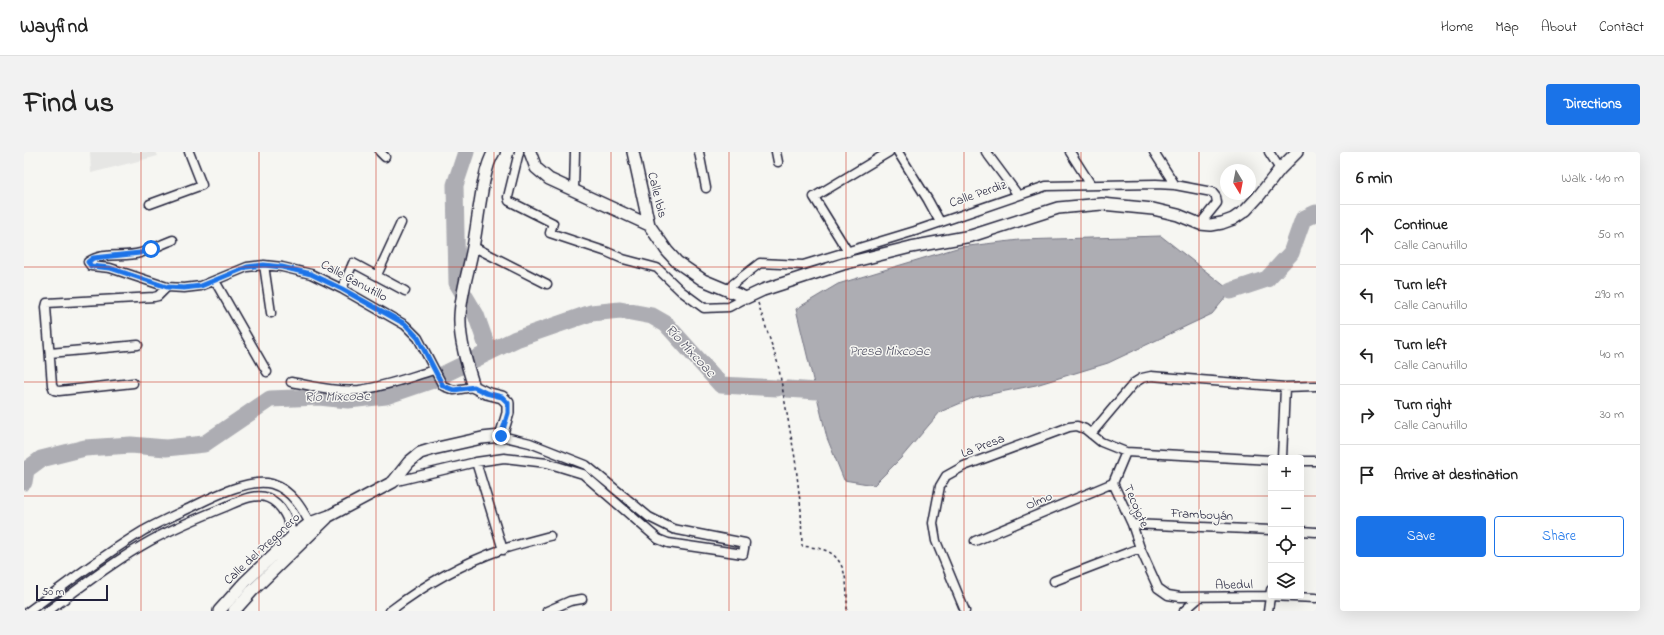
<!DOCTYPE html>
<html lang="en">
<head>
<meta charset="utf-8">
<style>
  :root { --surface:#fff; --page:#f2f2f2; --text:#222; --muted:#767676; --line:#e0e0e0; --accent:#1a73e8 }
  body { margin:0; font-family:"Indie Flower",sans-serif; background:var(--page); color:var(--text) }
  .controls { position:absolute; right:12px; bottom:12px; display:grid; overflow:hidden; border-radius:4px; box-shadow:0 4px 16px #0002 }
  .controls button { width:36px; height:36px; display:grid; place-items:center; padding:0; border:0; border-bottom:1px solid var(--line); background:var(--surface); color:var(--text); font:20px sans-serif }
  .compass { position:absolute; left:1196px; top:12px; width:36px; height:36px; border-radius:50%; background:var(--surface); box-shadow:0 4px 16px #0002; rotate:170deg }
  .scale { position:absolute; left:12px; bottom:10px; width:72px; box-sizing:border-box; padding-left:4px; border:2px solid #22223b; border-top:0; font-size:11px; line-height:14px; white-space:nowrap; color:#22223b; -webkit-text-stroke:3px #f6f6f2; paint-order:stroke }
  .stop { position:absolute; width:12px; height:12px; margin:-9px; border:3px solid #1a73e8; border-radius:50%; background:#fff }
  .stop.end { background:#1a73e8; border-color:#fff; box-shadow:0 1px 4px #0008 }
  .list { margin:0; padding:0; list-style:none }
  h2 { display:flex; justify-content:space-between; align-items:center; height:52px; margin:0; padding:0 16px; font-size:17px }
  h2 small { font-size:13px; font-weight:400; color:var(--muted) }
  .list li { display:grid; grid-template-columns:26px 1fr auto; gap:12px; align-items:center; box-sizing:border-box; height:60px; padding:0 16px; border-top:1px solid var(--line) }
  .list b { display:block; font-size:15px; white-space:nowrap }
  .list p { margin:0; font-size:13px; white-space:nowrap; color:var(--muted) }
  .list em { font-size:13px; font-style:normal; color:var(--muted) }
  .actions { display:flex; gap:8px; padding:12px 16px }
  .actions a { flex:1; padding:9px 0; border:1px solid var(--accent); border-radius:4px; text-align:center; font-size:14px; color:var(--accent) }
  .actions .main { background:var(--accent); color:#fff }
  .icon { flex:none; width:22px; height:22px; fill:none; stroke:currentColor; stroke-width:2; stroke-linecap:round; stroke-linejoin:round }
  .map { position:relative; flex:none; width:1292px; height:459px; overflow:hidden; border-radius:4px }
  header { display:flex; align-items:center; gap:24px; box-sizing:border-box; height:56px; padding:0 20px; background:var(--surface); border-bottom:1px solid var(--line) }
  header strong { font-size:19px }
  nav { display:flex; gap:22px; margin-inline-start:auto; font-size:14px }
  .intro { display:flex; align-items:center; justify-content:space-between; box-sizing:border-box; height:96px; padding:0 24px }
  h1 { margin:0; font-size:28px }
  .button { padding:10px 18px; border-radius:4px; background:var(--accent); color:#fff; font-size:14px; font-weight:700 }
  main { display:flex; gap:24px; padding:0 24px }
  aside { flex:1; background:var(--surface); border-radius:4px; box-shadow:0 4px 16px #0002 }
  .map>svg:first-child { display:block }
  .built { fill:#e6e6e4 }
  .water { fill:#adadb3; stroke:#757583 }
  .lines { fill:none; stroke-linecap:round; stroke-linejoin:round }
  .river { stroke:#adadb3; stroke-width:17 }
  .street-casing { stroke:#22223b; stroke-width:11 }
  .secondary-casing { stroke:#22223b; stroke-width:14 }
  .path { stroke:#22223b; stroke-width:1.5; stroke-dasharray:3 3; stroke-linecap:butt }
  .street { stroke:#f6f6f2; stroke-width:8 }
  .secondary { stroke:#f6f6f2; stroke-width:11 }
  .route { stroke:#1a73e8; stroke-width:5 }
  .grid { fill:none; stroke:#c8321e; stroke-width:1; stroke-opacity:0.55 }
  .labels { text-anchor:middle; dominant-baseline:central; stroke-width:3; stroke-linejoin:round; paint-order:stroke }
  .street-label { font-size:13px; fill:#22223b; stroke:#f6f6f2 }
  .water-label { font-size:14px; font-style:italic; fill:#535365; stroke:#f6f6f2 }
</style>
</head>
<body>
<header>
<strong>Wayfind</strong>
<nav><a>Home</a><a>Map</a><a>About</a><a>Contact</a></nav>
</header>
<div class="intro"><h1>Find us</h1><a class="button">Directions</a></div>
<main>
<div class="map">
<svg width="1292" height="459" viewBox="0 0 1292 459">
  <rect width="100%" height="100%" fill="#f6f6f2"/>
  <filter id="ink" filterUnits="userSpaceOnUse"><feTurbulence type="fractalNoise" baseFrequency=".025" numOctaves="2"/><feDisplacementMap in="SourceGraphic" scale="8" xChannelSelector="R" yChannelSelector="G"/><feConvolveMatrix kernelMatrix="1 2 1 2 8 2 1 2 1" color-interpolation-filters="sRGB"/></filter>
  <g filter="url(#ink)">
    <path class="built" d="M 66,0 L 132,0 L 134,4 L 67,21 Z"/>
    <path class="water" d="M 1137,84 L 1207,139 L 1188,162 L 1084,211 L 1012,233 L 951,245 L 916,260 L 877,306 L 850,333 L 820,328 L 803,286 L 772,157 L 814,132 L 936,95 L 995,88 Z"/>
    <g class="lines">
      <path class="river" d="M 442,0 L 431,33 L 433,131 L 452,163 L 465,200
        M 1207,139 L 1243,127 L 1267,101 L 1279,67 L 1292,61
        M 763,237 L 793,239
        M 0,330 L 2,318 L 17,307 L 61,296 L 107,293 L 142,296 L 180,292 L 246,247 L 295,245 L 324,248 L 362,244 L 406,229 L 492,187 L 567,161 L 596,158 L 628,164 L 642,172 L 697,233 L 753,236"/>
      <g class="street-casing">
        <path id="street" d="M 356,0 L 361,5
          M 495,0 L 484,45 L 485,49 L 529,71 L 526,81 L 583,100 L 599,107 L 633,116 L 657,139 L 680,156 L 705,155 L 722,146
          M 675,0 L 682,36
          M 752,0 L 754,10
          M 874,0 L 904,48 L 916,70
          M 962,0 L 994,43
          M 1046,0 L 1067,33
          M 1130,0 L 1151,33
          M 1245,0 L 1256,17
          M 550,38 L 551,0
          M 126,52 L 178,33 L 165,0
          M 149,88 C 138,92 127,98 116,101 C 100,106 79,99 64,110 L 67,114 L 86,116 L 143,135 L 160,136 L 177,134 L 223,115 L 240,113 L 258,115 L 287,122 L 318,137 L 381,173 L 394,186 L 419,234 L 430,238 L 450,235
          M 450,95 L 523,132
          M 824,100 L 790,45 L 865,0
          M 240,113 L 247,161
          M 353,123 L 377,71
          M 191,129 L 243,220
          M 318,137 L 329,111 L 381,139
          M 704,138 L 709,132 L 736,111 L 779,113 L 891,79 L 1022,34 L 1132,32 L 1151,33 L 1188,40 L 1192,45 L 1193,51 L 1176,72
          M 26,201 L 114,193
          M 267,230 C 289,234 312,240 335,238 C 360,235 386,225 410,218
          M 109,231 L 35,239 L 30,238 L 28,233 L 22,155 L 23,151 L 130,145 L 134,144 L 143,135
          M 1067,282 L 1110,231 L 1118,226 L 1127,224 L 1261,235 L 1292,234
          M 1102,300 L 1089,331 L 1108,372 L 1116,396 L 1134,436 L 1144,443 L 1156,445 L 1246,444 L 1292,446
          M 1258,306 L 1261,235
          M 1277,309 L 1292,309
          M 452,310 L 479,398
          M 369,330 L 452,310 L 480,306 L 523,311 L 559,322 L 634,387 L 644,391 L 719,402 L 721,391 L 649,377 L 625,365 L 562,313 L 506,291 L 477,284
          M 1108,372 L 1247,378
          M 1277,379 L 1292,380
          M 951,389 L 1089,331
          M 1030,429 L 1116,396
          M 5,459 C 42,432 79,403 119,379 C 135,370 153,362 170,354 C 190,344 226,326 248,332 C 268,338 279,358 288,375
          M 24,459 C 57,435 90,409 126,389 C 150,376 176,365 201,355 C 213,350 231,340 244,346 C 261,353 266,374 271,389
          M 366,459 C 400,433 439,411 479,397 C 495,392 511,388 526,384
          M 523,459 L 546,449 L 558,447
          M 941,459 L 912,389 L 909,371 L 916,334 L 922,324 L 940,314 L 1045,275 L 1053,274 L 1061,277 L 1077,290 L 1102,300 L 1247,308
          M 1160,459 L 1176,445
          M 1244,459 L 1247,438"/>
      </g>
      <g class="secondary-casing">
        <path id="secondary" d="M 506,0 L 512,16 L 525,27 L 625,73
          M 609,0 L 625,73 L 643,99 L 653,110 L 679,128 L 722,146 L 739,138 L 819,112 L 887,95 L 947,84 L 1034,56 L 1078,52 L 1129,57 L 1154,63 L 1176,72 L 1187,73 L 1198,71 L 1209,67 L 1222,58 L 1234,45 L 1256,17 L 1273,0
          M 195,459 L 221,430 L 269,384 L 286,371 L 305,364 L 369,330 L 385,310 L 396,301 L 409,297 L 458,286 L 477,284 L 484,261 L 484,251 L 478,245 L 462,241 L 450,235 C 443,213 435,187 436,164 C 437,140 445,118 449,95 C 454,72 458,17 470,0
          M 210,459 L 228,439 L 303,366"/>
      </g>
      <path class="path" d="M 734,151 L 754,212 L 771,306 L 777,358 L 778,394 C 786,395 796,396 803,399 C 825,409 823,440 823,459"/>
      <use href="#street" class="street"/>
      <use href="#secondary" class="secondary"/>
    </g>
  </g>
  <g class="lines" filter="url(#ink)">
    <path class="route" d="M 127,97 L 116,101 L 69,106 L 64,110 L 67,114 L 86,116 L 143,135 L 160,136 L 177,134 L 223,115 L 240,113 L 258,115 L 287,122 L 318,137 L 381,172 L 394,186 L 419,234 L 430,238 L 450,235 L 462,241 L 478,245 L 484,251 L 484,261 L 477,284"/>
  </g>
  <path class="grid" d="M 117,0 L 117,459M 235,0 L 235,459M 352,0 L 352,459M 470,0 L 470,459M 587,0 L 587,459M 705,0 L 705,459M 822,0 L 822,459M 940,0 L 940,459M 1057,0 L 1057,459M 1175,0 L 1175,459M 0,115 L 1292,115M 0,230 L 1292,230M 0,344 L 1247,344M 1277,344 L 1292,344"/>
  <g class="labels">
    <g class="street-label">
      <text transform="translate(954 42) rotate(-19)">Calle Perdiz</text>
      <text transform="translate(633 43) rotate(76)">Calle Ibis</text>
      <text transform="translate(330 129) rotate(28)">Calle Canutillo</text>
      <text transform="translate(959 294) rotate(-21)">La Presa</text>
      <text transform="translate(1015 349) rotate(-23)">Olmo</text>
      <text transform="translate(1112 354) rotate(66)">Tecojote</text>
      <text transform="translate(1178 363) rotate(3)">Framboyán</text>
      <text transform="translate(238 397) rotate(-43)">Calle del Pregonero</text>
      <text transform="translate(1210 433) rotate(-1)">Abedul</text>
    </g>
    <g class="water-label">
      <text transform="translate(666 199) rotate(47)">Río Mixcoac</text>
      <text x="865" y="199">Presa Mixcoac</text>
      <text transform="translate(313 245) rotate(-1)">Río Mixcoac</text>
    </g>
  </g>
</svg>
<div class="controls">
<button>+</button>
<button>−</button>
<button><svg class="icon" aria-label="locate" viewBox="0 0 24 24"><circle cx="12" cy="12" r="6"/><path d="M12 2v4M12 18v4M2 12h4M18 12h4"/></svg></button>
<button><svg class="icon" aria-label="layers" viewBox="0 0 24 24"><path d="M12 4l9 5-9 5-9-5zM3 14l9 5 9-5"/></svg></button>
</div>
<svg class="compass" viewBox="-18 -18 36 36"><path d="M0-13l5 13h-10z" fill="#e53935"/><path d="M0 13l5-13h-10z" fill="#767676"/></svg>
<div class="scale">50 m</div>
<div class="stop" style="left:127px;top:97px"></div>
<div class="stop end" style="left:477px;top:284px"></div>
</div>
<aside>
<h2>6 min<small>Walk · 410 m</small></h2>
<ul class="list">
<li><svg class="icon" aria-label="ahead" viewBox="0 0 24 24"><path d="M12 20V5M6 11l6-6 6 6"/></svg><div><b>Continue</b><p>Calle Canutillo</p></div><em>50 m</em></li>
<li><svg class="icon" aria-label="left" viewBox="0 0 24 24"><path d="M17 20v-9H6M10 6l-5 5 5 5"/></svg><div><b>Turn left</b><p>Calle Canutillo</p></div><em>290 m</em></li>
<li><svg class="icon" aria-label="left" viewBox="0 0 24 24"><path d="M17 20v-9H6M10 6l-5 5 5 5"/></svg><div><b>Turn left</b><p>Calle Canutillo</p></div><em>40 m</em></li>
<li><svg class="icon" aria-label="right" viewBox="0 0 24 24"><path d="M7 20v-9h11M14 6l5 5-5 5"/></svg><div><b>Turn right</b><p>Calle Canutillo</p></div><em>30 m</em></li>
<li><svg class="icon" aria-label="arrive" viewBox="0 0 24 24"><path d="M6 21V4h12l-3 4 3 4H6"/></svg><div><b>Arrive at destination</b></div></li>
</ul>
<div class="actions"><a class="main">Save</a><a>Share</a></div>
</aside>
</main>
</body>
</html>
